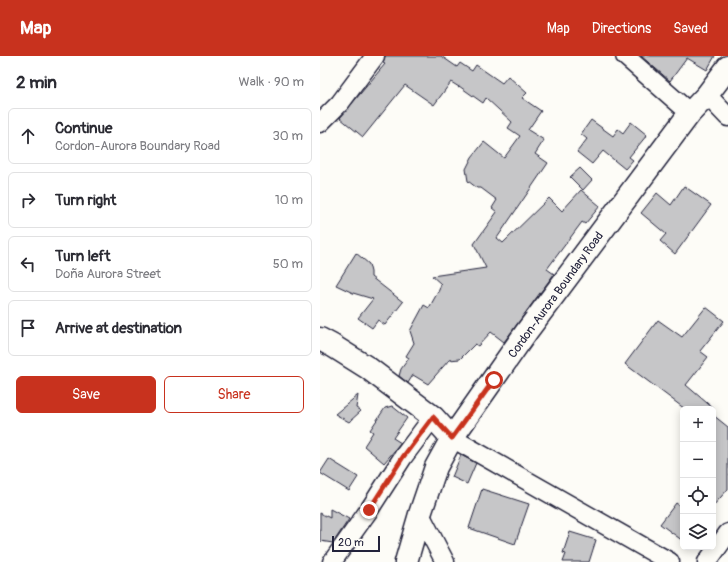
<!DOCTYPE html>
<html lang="en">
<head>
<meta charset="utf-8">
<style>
  :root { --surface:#fff; --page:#f7f7f7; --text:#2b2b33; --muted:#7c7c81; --line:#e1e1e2; --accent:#c8321e }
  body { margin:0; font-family:Pangolin,sans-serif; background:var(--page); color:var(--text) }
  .controls { position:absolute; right:12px; bottom:12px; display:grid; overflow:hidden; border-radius:6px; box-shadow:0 2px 10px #0003 }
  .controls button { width:36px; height:36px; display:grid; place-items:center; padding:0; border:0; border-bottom:1px solid var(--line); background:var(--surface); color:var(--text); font:20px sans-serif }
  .scale { position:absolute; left:12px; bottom:10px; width:48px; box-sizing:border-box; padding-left:4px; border:2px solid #22223b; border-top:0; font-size:11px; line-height:14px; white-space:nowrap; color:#22223b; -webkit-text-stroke:3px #fdfcf7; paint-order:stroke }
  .stop { position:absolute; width:12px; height:12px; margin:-9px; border:3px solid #c8321e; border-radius:50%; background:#fff }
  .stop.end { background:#c8321e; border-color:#fff; box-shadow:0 1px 4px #0008 }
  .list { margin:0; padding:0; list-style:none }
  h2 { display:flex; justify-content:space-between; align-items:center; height:52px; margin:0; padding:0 16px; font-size:17px }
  h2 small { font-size:13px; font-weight:400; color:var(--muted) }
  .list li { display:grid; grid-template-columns:26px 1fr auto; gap:12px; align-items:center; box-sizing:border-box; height:56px; margin:0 8px 8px; padding:0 8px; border:1px solid var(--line); border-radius:6px }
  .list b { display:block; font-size:15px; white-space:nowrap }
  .list p { margin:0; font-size:13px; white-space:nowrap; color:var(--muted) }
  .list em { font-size:13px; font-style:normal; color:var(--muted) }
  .actions { display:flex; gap:8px; padding:12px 16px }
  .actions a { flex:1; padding:9px 0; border:1px solid var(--accent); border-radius:6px; text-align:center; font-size:14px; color:var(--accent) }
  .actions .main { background:var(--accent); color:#fff }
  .icon { flex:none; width:22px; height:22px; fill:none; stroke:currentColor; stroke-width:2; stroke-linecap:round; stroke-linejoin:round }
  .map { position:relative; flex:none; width:408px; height:506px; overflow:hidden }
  header { display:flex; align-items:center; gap:24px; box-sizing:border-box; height:56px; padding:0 20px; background:var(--accent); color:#fff }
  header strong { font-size:19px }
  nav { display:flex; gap:22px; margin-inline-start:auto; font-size:14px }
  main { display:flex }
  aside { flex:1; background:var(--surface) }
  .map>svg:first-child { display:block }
  .building { fill:#c6c6c8; stroke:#22223b }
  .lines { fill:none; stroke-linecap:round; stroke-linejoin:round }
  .street-casing { stroke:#22223b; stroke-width:21 }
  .secondary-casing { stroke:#22223b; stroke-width:25 }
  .primary-casing { stroke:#22223b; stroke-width:25 }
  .street { stroke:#fdfcf7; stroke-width:18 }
  .secondary { stroke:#fdfcf7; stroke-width:22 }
  .primary { stroke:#fdfcf7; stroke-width:22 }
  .route { stroke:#c8321e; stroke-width:5 }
  .labels { text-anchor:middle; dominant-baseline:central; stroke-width:3.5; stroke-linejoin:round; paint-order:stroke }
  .street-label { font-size:12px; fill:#22223b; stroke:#fdfcf7 }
</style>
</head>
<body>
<header>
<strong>Map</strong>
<nav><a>Map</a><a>Directions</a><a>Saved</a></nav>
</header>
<main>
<aside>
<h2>2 min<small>Walk · 90 m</small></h2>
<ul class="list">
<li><svg class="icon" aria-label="ahead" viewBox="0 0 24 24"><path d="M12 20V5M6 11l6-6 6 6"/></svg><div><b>Continue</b><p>Cordon-Aurora Boundary Road</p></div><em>30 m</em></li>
<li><svg class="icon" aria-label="right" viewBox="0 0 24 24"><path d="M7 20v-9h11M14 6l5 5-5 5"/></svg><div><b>Turn right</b></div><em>10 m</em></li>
<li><svg class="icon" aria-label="left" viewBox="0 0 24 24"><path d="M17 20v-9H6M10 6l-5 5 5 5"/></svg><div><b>Turn left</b><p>Doña Aurora Street</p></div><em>50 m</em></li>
<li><svg class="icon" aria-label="arrive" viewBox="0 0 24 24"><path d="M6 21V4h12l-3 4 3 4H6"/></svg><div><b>Arrive at destination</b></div></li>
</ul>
<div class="actions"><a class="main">Save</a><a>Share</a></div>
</aside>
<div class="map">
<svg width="408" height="506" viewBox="0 0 408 506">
  <rect width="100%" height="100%" fill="#fdfcf7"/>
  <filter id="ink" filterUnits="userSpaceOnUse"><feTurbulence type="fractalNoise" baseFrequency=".025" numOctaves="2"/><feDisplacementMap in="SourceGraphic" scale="8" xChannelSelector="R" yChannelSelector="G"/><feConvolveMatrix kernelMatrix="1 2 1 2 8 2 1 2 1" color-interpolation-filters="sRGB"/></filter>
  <g filter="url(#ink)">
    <path class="building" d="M 65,0 L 121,0 L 137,11 L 140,7 L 152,15 L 156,9 L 182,27 L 188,20 L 207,37 L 202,42 L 221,55 L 208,74 L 224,84 L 215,98 L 228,107 L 177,182 L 183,187 L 229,142 L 242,155 L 261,134 L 280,150 L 265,168 L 262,166 L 227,213 L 234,218 L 184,286 L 171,276 L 158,290 L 155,288 L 140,303 L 129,304 L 108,328 L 93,319 L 88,327 L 79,320 L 81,313 L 89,302 L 86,300 L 94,287 L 90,275 L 104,249 L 109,252 L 119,234 L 121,228 L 112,220 L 166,212 L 154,188 L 177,156 L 172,152 L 177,144 L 161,132 L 157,132 L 148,125 L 146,113 L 152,101 L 164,86 L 184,102 L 200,80 L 188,72 L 192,66 L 166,42 L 163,47 L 139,30 L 139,31 L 131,26 L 114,49 L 85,29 L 43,81 L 20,62 L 65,8 L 63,7 Z
      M 321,0 L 395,0 L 387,14 L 367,2 L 350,25 Z
      M 271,64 L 293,80 L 298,73 L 303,77 L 311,66 L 327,79 L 309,101 L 313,104 L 305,113 L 283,95 L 272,108 L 257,96 L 267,83 L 261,78 Z
      M 260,112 L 272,124 L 263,134 L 250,121 Z
      M 364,130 L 391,149 L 355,198 L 340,185 L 346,178 L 321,157 L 337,137 L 351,149 Z
      M 36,197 L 49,208 L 51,216 L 51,221 L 83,246 L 65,269 L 58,264 L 52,272 L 38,262 L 53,243 L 33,237 L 16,229 Z
      M 386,251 L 404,265 L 380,295 L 388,301 L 366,329 L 394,353 L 365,353 L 305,308 L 338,264 L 362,281 Z
      M 38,339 L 36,352 L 41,355 L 29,366 L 15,358 Z
      M 72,350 L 87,362 L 73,382 L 81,387 L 64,407 L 44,390 L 53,376 L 50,374 L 65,352 Z
      M 393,359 L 408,371 L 408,433 L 393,450 Z
      M 141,399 L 156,407 L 147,428 L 132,421 Z
      M 9,403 L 38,421 L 29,435 L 0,417 Z
      M 162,433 L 209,448 L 195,488 L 149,472 Z
      M 356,447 L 363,452 L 363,485 L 340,468 Z
      M 10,453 L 29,463 L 13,487 L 0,485 L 0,457 L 10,462 Z
      M 250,476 L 276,484 L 269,506 L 243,506 L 246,498 L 243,497 Z"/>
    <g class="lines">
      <g class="street-casing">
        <path id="street" d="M 305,0 L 370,57
          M 387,39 L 408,61
          M 0,67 L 20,47 L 55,0
          M 132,382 L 350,506
          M 100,458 L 125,506
          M 12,506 L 49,454 L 83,401 L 113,361
          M 387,506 L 408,477"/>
      </g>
      <g class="secondary-casing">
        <path id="secondary" d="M 0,283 L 13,290 L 48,312 L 113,361 L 132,382"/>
      </g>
      <g class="primary-casing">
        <path id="primary" d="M 86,506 L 100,458 L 116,411 L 132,382 L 207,275 L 370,57 L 387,39 L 408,11"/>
      </g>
      <use href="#street" class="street"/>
      <use href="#secondary" class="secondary"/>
      <use href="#primary" class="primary"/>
    </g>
  </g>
  <g class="lines" filter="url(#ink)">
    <path class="route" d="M 49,454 L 83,401 L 113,361 L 132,382 L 174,324"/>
  </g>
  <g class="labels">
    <g class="street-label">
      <text transform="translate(236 239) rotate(-54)">Cordon-Aurora Boundary Road</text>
    </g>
  </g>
</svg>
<div class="controls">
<button>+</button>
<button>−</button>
<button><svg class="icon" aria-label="locate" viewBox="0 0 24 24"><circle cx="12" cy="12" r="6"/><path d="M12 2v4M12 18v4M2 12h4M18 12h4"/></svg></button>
<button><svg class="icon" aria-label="layers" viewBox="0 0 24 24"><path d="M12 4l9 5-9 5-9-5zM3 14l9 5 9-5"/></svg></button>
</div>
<div class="scale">20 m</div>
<div class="stop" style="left:174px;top:324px"></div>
<div class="stop end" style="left:49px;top:454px"></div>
</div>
</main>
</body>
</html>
